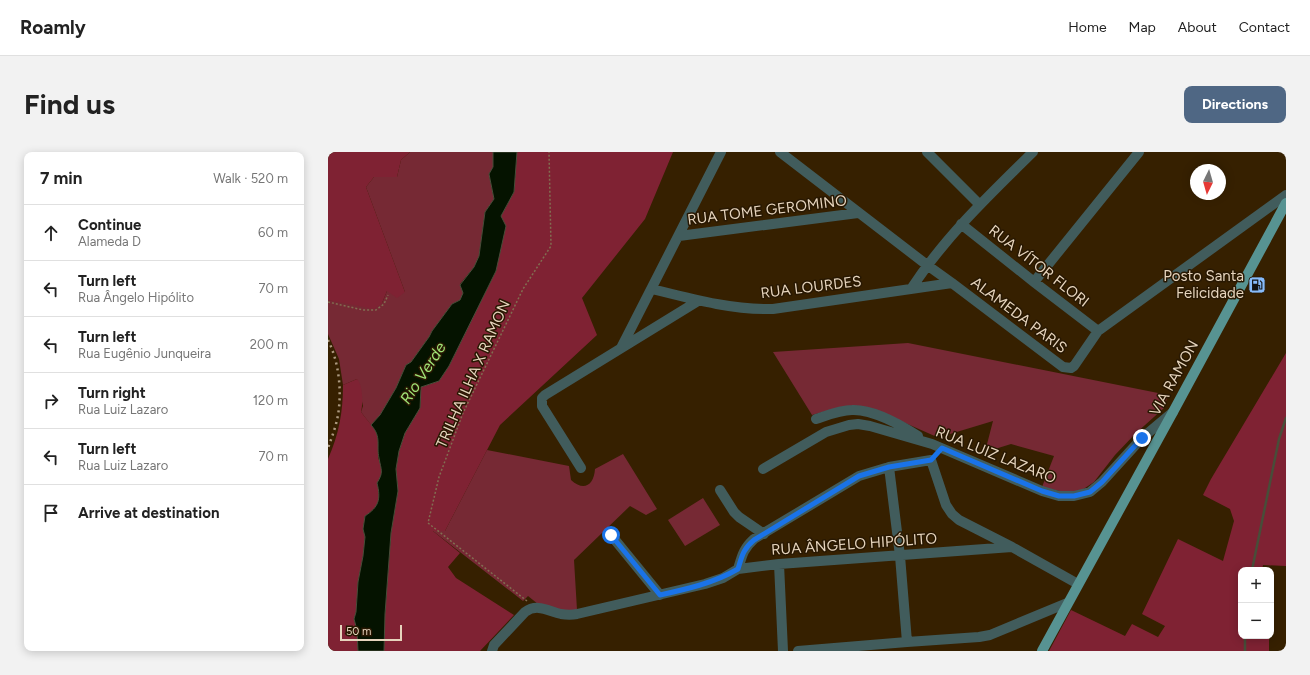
<!DOCTYPE html>
<html lang="en">
<head>
<meta charset="utf-8">
<style>
  :root { --surface:#fff; --page:#f2f2f2; --text:#222; --muted:#767676; --line:#e0e0e0; --accent:#4f6784 }
  body { margin:0; font-family:Figtree,sans-serif; background:var(--page); color:var(--text) }
  .controls { position:absolute; right:12px; bottom:12px; display:grid; overflow:hidden; border-radius:8px; box-shadow:0 2px 10px #0003 }
  .controls button { width:36px; height:36px; display:grid; place-items:center; padding:0; border:0; border-bottom:1px solid var(--line); background:var(--surface); color:var(--text); font:20px sans-serif }
  .compass { position:absolute; left:862px; top:12px; width:36px; height:36px; border-radius:50%; background:var(--surface); box-shadow:0 2px 10px #0003; rotate:185deg }
  .scale { position:absolute; left:12px; bottom:10px; width:62px; box-sizing:border-box; padding-left:4px; border:2px solid #e6d4bd; border-top:0; font-size:11px; line-height:14px; white-space:nowrap; color:#e6d4bd; -webkit-text-stroke:3px #281802; paint-order:stroke }
  .stop { position:absolute; width:12px; height:12px; margin:-9px; border:3px solid #1a73e8; border-radius:50%; background:#fff }
  .stop.end { background:#1a73e8; border-color:#fff; box-shadow:0 1px 4px #0008 }
  .list { margin:0; padding:0; list-style:none }
  h2 { display:flex; justify-content:space-between; align-items:center; height:52px; margin:0; padding:0 16px; font-size:17px }
  h2 small { font-size:13px; font-weight:400; color:var(--muted) }
  .list li { display:grid; grid-template-columns:26px 1fr auto; gap:12px; align-items:center; box-sizing:border-box; height:56px; padding:0 16px; border-top:1px solid var(--line) }
  .list b { display:block; font-size:15px; white-space:nowrap }
  .list p { margin:0; font-size:13px; white-space:nowrap; color:var(--muted) }
  .list em { font-size:13px; font-style:normal; color:var(--muted) }
  .icon { flex:none; width:22px; height:22px; fill:none; stroke:currentColor; stroke-width:2; stroke-linecap:round; stroke-linejoin:round }
  .map { position:relative; flex:none; width:958px; height:499px; overflow:hidden; border-radius:8px }
  header { display:flex; align-items:center; gap:24px; box-sizing:border-box; height:56px; padding:0 20px; background:var(--surface); border-bottom:1px solid var(--line) }
  header strong { font-size:19px }
  nav { display:flex; gap:22px; margin-inline-start:auto; font-size:14px }
  .intro { display:flex; align-items:center; justify-content:space-between; box-sizing:border-box; height:96px; padding:0 24px }
  h1 { margin:0; font-size:28px }
  .button { padding:10px 18px; border-radius:8px; background:var(--accent); color:#fff; font-size:14px; font-weight:700 }
  main { display:flex; gap:24px; padding:0 24px }
  aside { flex:1; background:var(--surface); border-radius:8px; box-shadow:0 2px 10px #0003 }
  .map>svg:first-child { display:block }
  .green { fill:#762934 }
  .forest { fill:#7f2233 }
  .water { fill:#051300; stroke:#484d39 }
  .lines { fill:none; stroke-linecap:round; stroke-linejoin:round }
  .stream { stroke:#484d39; stroke-width:2.5 }
  .path { stroke:#826e51; stroke-width:1.5; stroke-dasharray:2 2; stroke-linecap:butt }
  .minor { stroke:#415c5c; stroke-width:10 }
  .major { stroke:#579392; stroke-width:10 }
  .rail { stroke:#ad9a80; stroke-width:2.5; stroke-dasharray:2 4; stroke-linecap:butt }
  .route { stroke:#1a73e8; stroke-width:5 }
  .labels { text-anchor:middle; dominant-baseline:central; stroke-width:3; stroke-linejoin:round; paint-order:stroke }
  .street-label { font-size:15px; fill:#e6d4bd; stroke:#281802 }
  .poi-label { font-size:15px; fill:#e6d4bd; stroke:#281802; text-anchor:end }
  .water-label { font-size:16px; font-style:italic; fill:#9fe376; stroke:#281802 }
</style>
</head>
<body>
<header>
<strong>Roamly</strong>
<nav><a>Home</a><a>Map</a><a>About</a><a>Contact</a></nav>
</header>
<div class="intro"><h1>Find us</h1><a class="button">Directions</a></div>
<main>
<aside>
<h2>7 min<small>Walk · 520 m</small></h2>
<ul class="list">
<li><svg class="icon" aria-label="ahead" viewBox="0 0 24 24"><path d="M12 20V5M6 11l6-6 6 6"/></svg><div><b>Continue</b><p>Alameda D</p></div><em>60 m</em></li>
<li><svg class="icon" aria-label="left" viewBox="0 0 24 24"><path d="M17 20v-9H6M10 6l-5 5 5 5"/></svg><div><b>Turn left</b><p>Rua Ângelo Hipólito</p></div><em>70 m</em></li>
<li><svg class="icon" aria-label="left" viewBox="0 0 24 24"><path d="M17 20v-9H6M10 6l-5 5 5 5"/></svg><div><b>Turn left</b><p>Rua Eugênio Junqueira</p></div><em>200 m</em></li>
<li><svg class="icon" aria-label="right" viewBox="0 0 24 24"><path d="M7 20v-9h11M14 6l5 5-5 5"/></svg><div><b>Turn right</b><p>Rua Luiz Lazaro</p></div><em>120 m</em></li>
<li><svg class="icon" aria-label="left" viewBox="0 0 24 24"><path d="M17 20v-9H6M10 6l-5 5 5 5"/></svg><div><b>Turn left</b><p>Rua Luiz Lazaro</p></div><em>70 m</em></li>
<li><svg class="icon" aria-label="arrive" viewBox="0 0 24 24"><path d="M6 21V4h12l-3 4 3 4H6"/></svg><div><b>Arrive at destination</b></div></li>
</ul>
</aside>
<div class="map">
<svg width="958" height="499" viewBox="0 0 958 499">
  <rect width="100%" height="100%" fill="#362000"/>
  <path class="green" d="M 82,0 L 165,0 L 165,15 L 161,22 L 166,47 L 157,60 L 151,104 L 146,115 L 132,132 L 136,141 L 132,148 L 124,152 L 104,179 L 101,185 L 83,210 L 78,213 L 68,236 L 52,263 L 43,273 L 33,260 L 35,254 L 29,227 L 15,233 L 11,207 L 0,182 L 0,148 L 54,151 L 59,139 L 77,140 L 38,35 L 46,25 L 69,25 L 73,8 Z
    M 580,191 L 840,243 L 836,256 L 807,282 L 787,303 L 766,330 L 754,338 L 740,341 L 714,335 L 726,304 L 683,292 L 667,297 L 658,296 L 665,269 L 622,282 L 616,280 L 609,285 L 543,256 L 509,256 L 484,263 L 445,200 Z
    M 159,298 L 241,314 L 243,328 C 256,340 266,333 267,317 L 295,302 L 329,357 L 318,363 L 302,354 L 246,408 L 249,458 L 242,460 L 210,452 L 200,444 L 195,449 L 105,379 L 117,379 Z
    M 375,346 L 392,373 L 357,394 L 340,368 Z"/>
  <path class="forest" d="M 0,0 L 82,0 L 73,8 L 69,25 L 46,25 L 38,35 L 77,140 L 69,146 L 59,139 L 54,151 L 46,157 L 0,148 Z
    M 189,0 L 345,0 L 317,67 L 254,146 L 269,183 L 172,273 L 117,379 L 105,379 L 132,401 L 120,415 L 128,426 L 186,463 L 152,499 L 56,499 L 57,462 L 63,381 L 70,339 L 68,317 L 71,299 L 77,281 L 92,256 L 93,235 L 111,229 L 121,214 L 168,119 L 173,64 L 186,40 Z
    M 958,201 L 958,414 L 935,413 L 934,418 L 913,418 L 913,484 L 941,484 L 941,499 L 721,499 L 743,458 L 797,484 L 804,472 L 830,485 L 837,474 L 814,462 L 850,387 L 895,409 L 906,369 L 902,357 L 875,343 L 883,327 Z
    M 29,227 C 35,233 35,253 33,260 L 48,279 L 50,287 L 50,306 L 54,315 L 53,324 L 49,331 C 53,347 51,355 37,364 L 35,377 L 37,385 L 35,404 L 30,430 L 28,460 L 26,467 L 29,478 L 30,499 L 0,499 L 0,307 C 11,282 15,260 15,233 Z"/>
  <path class="water" d="M 165,0 L 189,0 L 186,40 L 173,64 L 178,74 L 168,119 L 121,214 L 111,229 L 93,235 L 92,256 L 77,281 L 71,299 L 68,317 L 70,339 L 63,381 L 57,462 L 56,499 L 30,499 L 29,478 L 26,467 L 28,460 L 30,430 L 35,404 L 37,385 L 35,377 L 37,364 C 51,355 53,347 49,331 C 56,320 53,318 51,306 C 48,293 54,285 43,273 L 52,263 L 68,236 L 78,213 L 83,210 L 101,185 L 104,179 L 124,152 L 132,148 L 135,141 L 132,133 L 146,115 L 151,104 L 157,60 L 166,47 L 161,22 L 165,15 Z"/>
  <g class="lines">
    <path class="stream" d="M 924,418 L 951,287 L 958,266
      M 917,499 L 917,484"/>
    <path class="path" d="M 0,150 L 35,158 L 48,158 L 56,152 L 60,143
      M 199,449 L 100,371 L 111,325 L 135,261 L 195,137 L 223,94 L 221,0"/>
    <path class="minor" d="M 452,0 L 599,113 L 624,131 L 735,215 L 743,216 L 746,214 L 770,179 L 958,43
      M 599,0 L 651,52
      M 633,72 L 706,130 L 770,179
      M 351,84 L 530,61
      M 706,130 L 811,0
      M 324,137 C 364,147 404,158 445,157 L 624,131
      M 583,137 C 617,85 661,43 705,0
      M 293,196 L 393,0
      M 488,267 C 500,263 512,258 524,258 C 544,257 573,273 590,284
      M 603,308 L 618,353 L 624,362 L 631,368 L 684,395
      M 561,315 L 572,404 L 579,490
      M 253,316 L 214,254 L 214,246 L 217,243 L 370,149
      M 435,317 L 498,280 L 521,273 L 530,272 L 542,274 L 604,292 L 714,339 L 731,344 L 746,344 L 762,340 L 774,330 L 814,286 L 845,260
      M 392,338 L 406,360 L 411,365 L 436,382
      M 283,383 L 332,443
      M 451,412 L 455,499
      M 410,417 C 414,404 415,397 426,387 L 531,324 L 561,315 L 603,308
      M 164,499 L 166,493 L 197,460 C 209,451 220,459 233,462 C 239,463 244,463 249,462 L 377,432 L 395,426 L 410,417 L 451,412 L 684,395 L 750,432
      M 470,499 L 579,490 L 651,485 L 662,483 L 739,451"/>
    <path class="major" d="M 714,499 L 845,260 L 958,51"/>
    <path class="rail" d="M 0,188 C 11,210 14,239 10,263 C 8,274 4,285 0,296"/>
  </g>
  <g class="lines">
    <path class="route" d="M 283,383 L 332,443 C 359,437 386,431 410,417 C 414,404 415,397 426,388 L 531,324 L 561,315 L 603,308 L 614,296 L 714,339 L 731,344 L 746,344 L 762,340 L 774,330 L 814,286"/>
  </g>
  <defs>
    <g id="fuel-square" transform="scale(0.9)"><rect x="-9" y="-9" width="18" height="18" rx="4" fill="#87bbfb" stroke="#281802"/><path d="M-5.5-6h7V0h2V4h1.3V-2.5L3-4.5l.8-.8L6-3V5H2.5V1h-1V6h-7ZM-4.2-4.7v3.2H.2V-4.7Z" fill="#111"/></g>
  </defs>
  <g fill-rule="evenodd">
    <use href="#fuel-square" x="929" y="133"/>
  </g>
  <g class="labels">
    <g class="street-label">
      <text transform="translate(439 58) rotate(-7)">RUA TOME GEROMINO</text>
      <text transform="translate(711 114) rotate(38)">RUA VÍTOR FLORI</text>
      <text transform="translate(483 135) rotate(-7)">RUA LOURDES</text>
      <text transform="translate(691 163) rotate(37)">ALAMEDA PARIS</text>
      <text transform="translate(145 222) rotate(-66)">TRILHA ILHA X RAMON</text>
      <text transform="translate(846 226) rotate(-61)">VIA RAMON</text>
      <text transform="translate(668 303) rotate(22)">RUA LUIZ LAZARO</text>
      <text transform="translate(526 392) rotate(-4)">RUA ÂNGELO HIPÓLITO</text>
    </g>
    <g class="poi-label">
      <text x="916" y="124">Posto Santa<tspan x="916" dy="17">Felicidade</tspan></text>
    </g>
    <g class="water-label">
      <text transform="translate(95 221) rotate(-57)">Rio Verde</text>
    </g>
  </g>
</svg>
<div class="controls">
<button>+</button>
<button>−</button>
</div>
<svg class="compass" viewBox="-18 -18 36 36"><path d="M0-13l5 13h-10z" fill="#e53935"/><path d="M0 13l5-13h-10z" fill="#767676"/></svg>
<div class="scale">50 m</div>
<div class="stop" style="left:283px;top:383px"></div>
<div class="stop end" style="left:814px;top:286px"></div>
</div>
</main>
</body>
</html>
